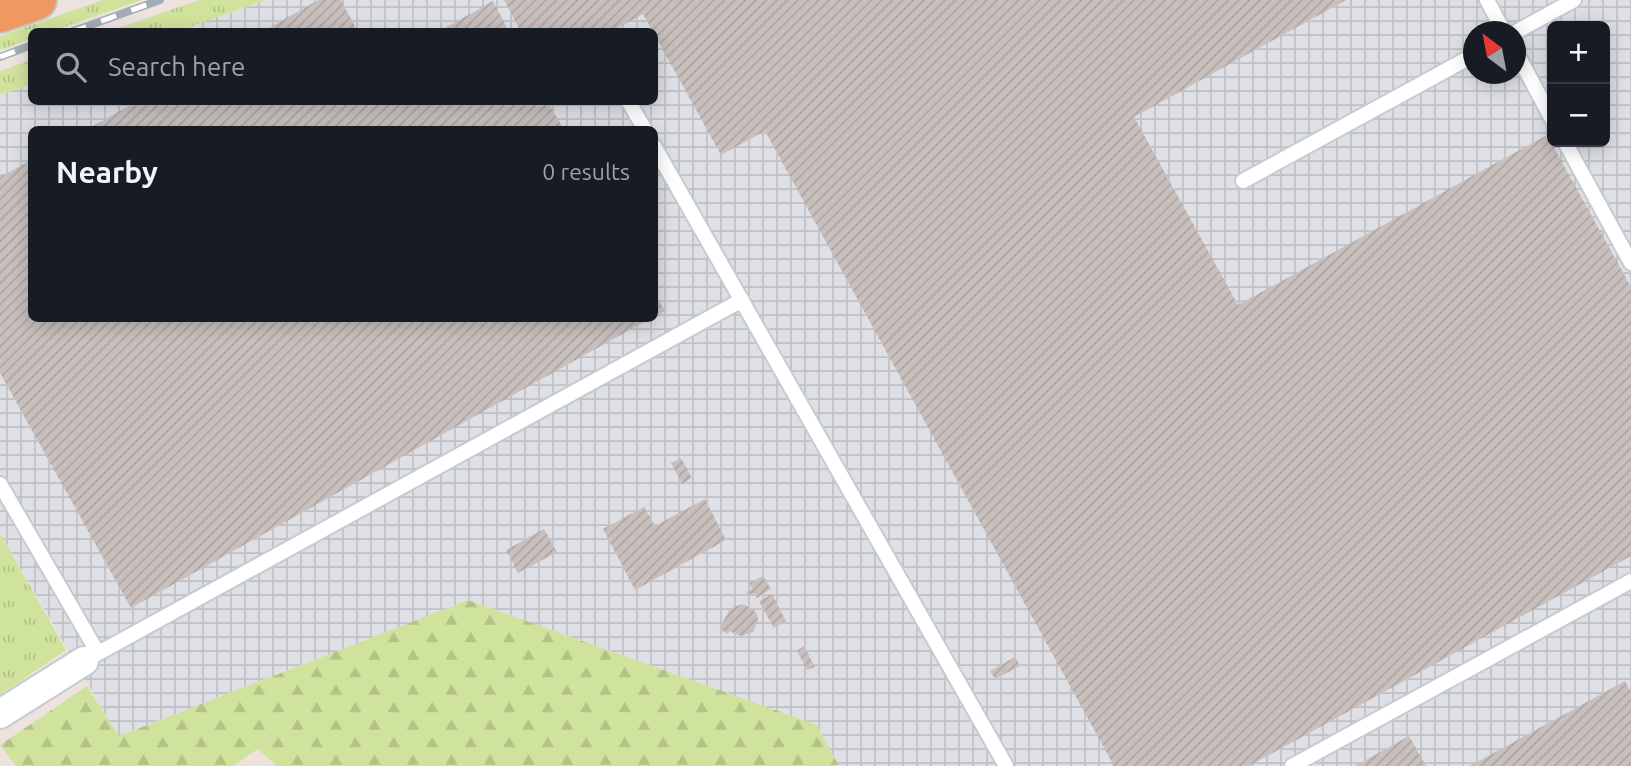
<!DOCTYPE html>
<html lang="en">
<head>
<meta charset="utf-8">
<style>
  :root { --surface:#171b24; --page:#242831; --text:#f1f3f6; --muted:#9ea1a6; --line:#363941 }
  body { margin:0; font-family:Ubuntu,sans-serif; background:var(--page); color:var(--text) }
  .controls { position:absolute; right:21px; top:21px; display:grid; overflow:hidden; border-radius:10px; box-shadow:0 4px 18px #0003 }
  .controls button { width:63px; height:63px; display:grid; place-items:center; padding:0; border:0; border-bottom:2px solid var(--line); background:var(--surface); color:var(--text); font:35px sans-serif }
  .compass { position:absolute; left:1463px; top:21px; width:63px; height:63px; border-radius:50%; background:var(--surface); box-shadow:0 4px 18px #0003; rotate:328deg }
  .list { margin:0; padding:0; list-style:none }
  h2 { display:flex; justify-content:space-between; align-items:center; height:91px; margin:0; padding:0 28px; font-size:30px }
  h2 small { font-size:23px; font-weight:400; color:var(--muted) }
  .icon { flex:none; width:38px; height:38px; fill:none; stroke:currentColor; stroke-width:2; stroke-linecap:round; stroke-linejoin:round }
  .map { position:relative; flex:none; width:1631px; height:766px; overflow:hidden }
  .search { position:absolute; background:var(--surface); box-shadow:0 4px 18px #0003; left:28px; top:28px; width:630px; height:77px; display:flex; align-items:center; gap:18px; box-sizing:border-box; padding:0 24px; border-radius:10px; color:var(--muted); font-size:26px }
  .panel { position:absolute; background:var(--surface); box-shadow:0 4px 18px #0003; left:28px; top:126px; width:630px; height:196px; border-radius:10px }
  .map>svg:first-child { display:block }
  .industrial { fill:url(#industrial-grid); fill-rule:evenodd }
  .grass { fill:url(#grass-tufts) }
  .forest { fill:url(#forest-firs) }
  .building { fill:url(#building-hatch) }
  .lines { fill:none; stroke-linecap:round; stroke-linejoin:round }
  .lane-casing { stroke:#c3ccd2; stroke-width:18 }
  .street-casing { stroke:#c3ccd2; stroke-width:32 }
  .primary-casing { stroke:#c4c4c4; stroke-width:42 }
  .lane { stroke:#fff; stroke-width:14 }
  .street { stroke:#fff; stroke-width:28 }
  .primary { stroke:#ef9862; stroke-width:38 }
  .rail-casing { stroke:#a1acb6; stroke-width:8 }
  .rail { stroke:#fff; stroke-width:5; stroke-dasharray:16; stroke-linecap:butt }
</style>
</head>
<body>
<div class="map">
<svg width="1631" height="766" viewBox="0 0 1631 766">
  <defs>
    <pattern id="industrial-grid" width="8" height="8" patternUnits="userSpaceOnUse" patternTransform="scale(1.75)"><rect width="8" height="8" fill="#dfe0e6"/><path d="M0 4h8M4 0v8" fill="none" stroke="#c0c0c5"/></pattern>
    <pattern id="grass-tufts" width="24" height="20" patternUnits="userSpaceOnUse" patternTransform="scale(1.75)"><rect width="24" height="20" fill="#d0e39c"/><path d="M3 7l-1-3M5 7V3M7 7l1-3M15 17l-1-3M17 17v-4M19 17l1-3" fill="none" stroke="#b3c387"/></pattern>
    <pattern id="forest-firs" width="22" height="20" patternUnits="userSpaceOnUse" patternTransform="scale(1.75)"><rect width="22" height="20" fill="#d0e39c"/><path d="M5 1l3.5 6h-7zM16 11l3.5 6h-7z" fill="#b3c387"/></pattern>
    <pattern id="building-hatch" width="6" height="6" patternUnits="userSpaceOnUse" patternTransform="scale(1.75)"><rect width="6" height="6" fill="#c9c0be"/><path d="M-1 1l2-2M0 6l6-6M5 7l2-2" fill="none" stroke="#ada5a3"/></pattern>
  </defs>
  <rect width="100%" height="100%" fill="#eee2df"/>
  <path class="industrial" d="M 266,0 L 1631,0 L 1631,766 L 839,766 L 816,725 L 468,600 L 118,736 L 0,533 L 0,95 L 31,84 L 32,102 L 654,102 L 654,32 L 178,31 ZM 1552,26 L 1605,26 L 1605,142 L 1552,142 ZM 1474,32 L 1516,32 L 1516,74 L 1474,74 ZM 32,130 L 654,130 L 654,318 L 32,318 Z"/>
  <path class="grass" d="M 103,0 L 142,0 L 52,31 L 32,32 L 31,39 L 0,50 L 0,36 Z
    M 199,0 L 266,0 L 178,31 L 110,31 Z
    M 31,60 L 31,84 L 0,95 L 0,71 Z
    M 0,533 L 66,650 L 0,695 Z"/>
  <path class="forest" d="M 468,600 L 817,725 L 839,766 L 277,766 L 258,749 L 233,766 L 16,766 L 0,745 L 87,686 L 119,736 Z"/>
  <path class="building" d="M 318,0 L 341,0 L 358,32 L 262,32 Z
    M 504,0 L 1346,0 L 1134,117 L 1238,305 L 1547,135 L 1631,287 L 1631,556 L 1249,766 L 1114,766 L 765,131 L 721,155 L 643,14 L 611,32 L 521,32 Z
    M 493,1 L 509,32 L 438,32 Z
    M 136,102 L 548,102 L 564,130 L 86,130 Z
    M 32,160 L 32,318 L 651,318 L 131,608 L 0,373 L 0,177 Z
    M 654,292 L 665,311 L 654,317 Z
    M 681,458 L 692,478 L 682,484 L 671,463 Z
    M 705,499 L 726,540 L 635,590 L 603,529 L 644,507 L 655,526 Z
    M 544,529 L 557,552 L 518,573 L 506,550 Z
    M 763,576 L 771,589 L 757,598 L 754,593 L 748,595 L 746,592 L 752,589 L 749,583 Z
    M 772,594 L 786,621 L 774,628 L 759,601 Z
    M 742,604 L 753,609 L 757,614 L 758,621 L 753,632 L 741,636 L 729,631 L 728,634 L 719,629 L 730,609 Z
    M 804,646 L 815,667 L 807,670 L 797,651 Z
    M 1015,657 L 1020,666 L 995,679 L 990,671 Z
    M 1625,681 L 1631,692 L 1631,766 L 1470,766 Z
    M 1409,736 L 1426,766 L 1355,766 Z"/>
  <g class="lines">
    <g class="lane-casing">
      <path id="lane" d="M 1487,0 L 1504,32
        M 1516,32 L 1574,0
        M 1516,52 L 1552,119
        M 629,102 L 645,130
        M 1565,142 L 1631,263
        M 654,146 L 1006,766
        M 1243,181 L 1474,55
        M 0,484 L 98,653
        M 84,661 L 742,300
        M 1292,766 L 1631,581"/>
    </g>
    <g class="street-casing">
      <path id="street" d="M 0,714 L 84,661"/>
    </g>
    <g class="primary-casing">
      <path id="primary" d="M 0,13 L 37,0"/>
    </g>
    <use href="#lane" class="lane"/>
    <use href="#street" class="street"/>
    <use href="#primary" class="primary"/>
    <g class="rail-casing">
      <path id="rail" d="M 71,32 L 160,0
        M 0,57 L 32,45"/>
    </g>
    <use href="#rail" class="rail"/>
  </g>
</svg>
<div class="controls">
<button>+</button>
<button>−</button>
</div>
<svg class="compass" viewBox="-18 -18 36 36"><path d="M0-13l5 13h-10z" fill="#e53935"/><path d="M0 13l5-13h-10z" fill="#9ea1a6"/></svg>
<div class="search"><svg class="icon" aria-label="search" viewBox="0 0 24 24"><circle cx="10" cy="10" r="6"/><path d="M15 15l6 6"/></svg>Search here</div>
<section class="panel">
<h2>Nearby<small>0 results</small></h2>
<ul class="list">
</ul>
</section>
</div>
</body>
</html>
